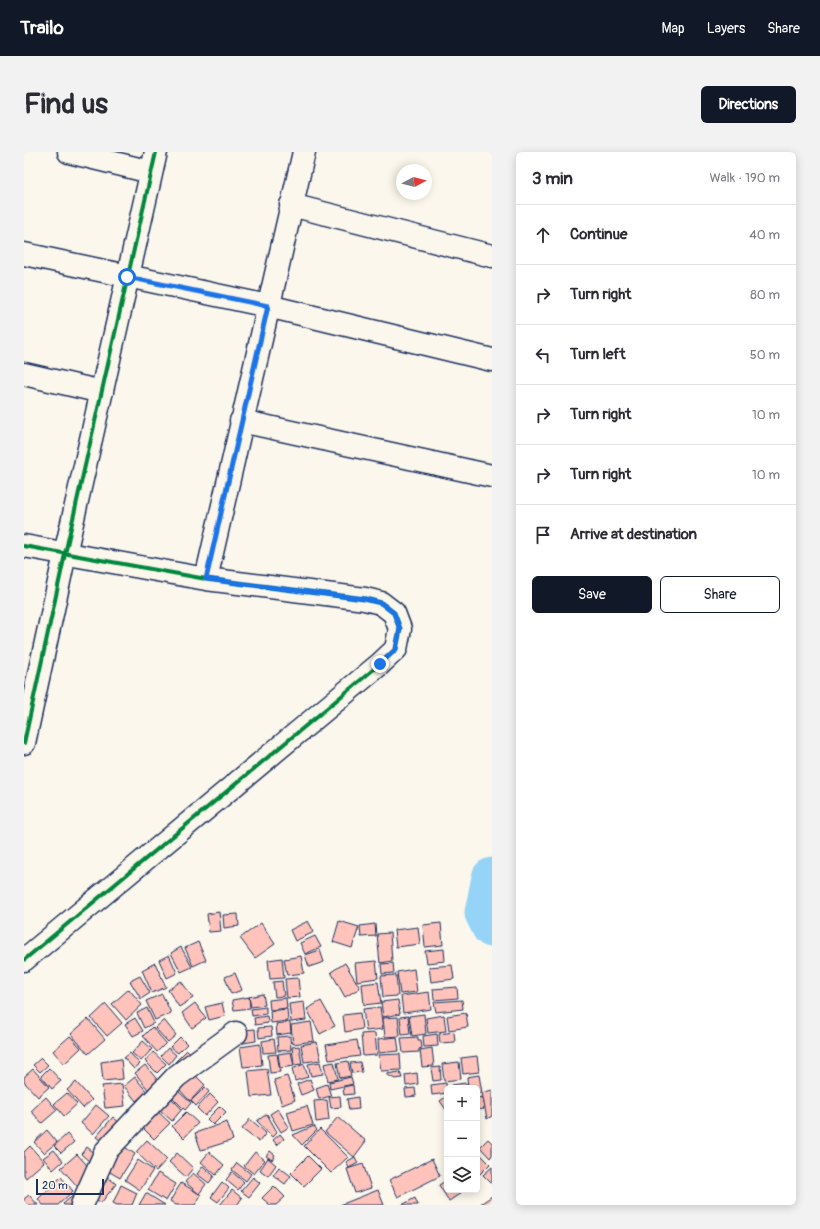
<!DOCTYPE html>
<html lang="en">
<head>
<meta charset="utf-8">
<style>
  :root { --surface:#fff; --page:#f2f2f3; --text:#2b2b33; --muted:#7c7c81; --line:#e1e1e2; --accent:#111827 }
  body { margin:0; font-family:Pangolin,sans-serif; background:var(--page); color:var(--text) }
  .controls { position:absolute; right:12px; bottom:12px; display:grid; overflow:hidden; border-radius:6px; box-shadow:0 2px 10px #0003 }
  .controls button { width:36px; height:36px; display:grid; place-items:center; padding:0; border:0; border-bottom:1px solid var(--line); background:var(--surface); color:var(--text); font:20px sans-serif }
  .compass { position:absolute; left:372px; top:12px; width:36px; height:36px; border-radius:50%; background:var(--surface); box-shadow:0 2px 10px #0003; rotate:83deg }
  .scale { position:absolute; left:12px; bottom:10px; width:68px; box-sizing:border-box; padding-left:4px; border:2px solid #1b2f5e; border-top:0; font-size:11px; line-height:14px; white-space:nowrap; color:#1b2f5e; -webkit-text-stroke:3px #fbf7ec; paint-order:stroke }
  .stop { position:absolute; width:12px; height:12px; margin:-9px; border:3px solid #1a73e8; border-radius:50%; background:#fff }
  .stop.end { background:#1a73e8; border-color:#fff; box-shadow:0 1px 4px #0008 }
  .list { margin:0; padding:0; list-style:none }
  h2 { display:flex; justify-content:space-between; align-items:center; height:52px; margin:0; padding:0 16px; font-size:17px }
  h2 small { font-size:13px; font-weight:400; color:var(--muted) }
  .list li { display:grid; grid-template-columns:26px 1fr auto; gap:12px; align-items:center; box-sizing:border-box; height:60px; padding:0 16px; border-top:1px solid var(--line) }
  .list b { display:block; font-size:15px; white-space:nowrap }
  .list em { font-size:13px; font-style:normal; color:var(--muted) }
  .actions { display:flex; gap:8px; padding:12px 16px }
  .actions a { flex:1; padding:9px 0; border:1px solid var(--accent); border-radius:6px; text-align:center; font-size:14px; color:var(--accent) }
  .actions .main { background:var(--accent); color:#fff }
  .icon { flex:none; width:22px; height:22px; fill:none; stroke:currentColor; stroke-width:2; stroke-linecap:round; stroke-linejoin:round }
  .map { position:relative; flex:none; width:468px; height:1053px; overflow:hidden; border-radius:6px }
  header { display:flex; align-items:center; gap:24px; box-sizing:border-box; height:56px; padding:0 20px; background:var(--accent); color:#fff }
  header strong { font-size:19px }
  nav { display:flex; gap:22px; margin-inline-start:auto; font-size:14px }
  .intro { display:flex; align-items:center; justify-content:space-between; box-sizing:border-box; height:96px; padding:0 24px }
  h1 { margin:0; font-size:28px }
  .button { padding:10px 18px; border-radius:6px; background:var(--accent); color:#fff; font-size:14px; font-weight:700 }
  main { display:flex; gap:24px; padding:0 24px }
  aside { flex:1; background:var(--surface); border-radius:6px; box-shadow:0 2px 10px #0003 }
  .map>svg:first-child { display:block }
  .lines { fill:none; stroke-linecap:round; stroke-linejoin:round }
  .river { stroke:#95d4f6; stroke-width:41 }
  .building { fill:#ffc3bb; stroke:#1b2f5e }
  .minor-casing { stroke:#1b2f5e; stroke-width:25 }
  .minor { stroke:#fbf7ec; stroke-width:22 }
  .cycleway-casing { stroke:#fbf7ec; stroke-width:6 }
  .cycleway { stroke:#00873e; stroke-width:4 }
  .route { stroke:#1a73e8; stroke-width:5 }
</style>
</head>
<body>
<header>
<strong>Trailo</strong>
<nav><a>Map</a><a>Layers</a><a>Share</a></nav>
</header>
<div class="intro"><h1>Find us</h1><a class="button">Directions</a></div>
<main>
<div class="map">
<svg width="468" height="1053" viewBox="0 0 468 1053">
  <rect width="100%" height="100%" fill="#fbf7ec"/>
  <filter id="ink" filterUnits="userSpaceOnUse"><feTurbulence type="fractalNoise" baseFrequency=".025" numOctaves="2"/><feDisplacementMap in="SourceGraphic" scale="8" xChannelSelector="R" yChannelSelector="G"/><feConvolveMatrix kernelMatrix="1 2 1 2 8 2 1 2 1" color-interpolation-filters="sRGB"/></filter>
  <g filter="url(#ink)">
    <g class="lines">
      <path class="river" d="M 468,726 L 461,761 L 468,775"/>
    </g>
    <path class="building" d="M 195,760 L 197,779 L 185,780 L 183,762 Z
      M 214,762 L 215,774 L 200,776 L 199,763 Z
      M 284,769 L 290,780 L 271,789 L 266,778 Z
      M 315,769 L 335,775 L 328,796 L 309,790 Z
      M 237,771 L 251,792 L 231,806 L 216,786 Z
      M 417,771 L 419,793 L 401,795 L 399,773 Z
      M 351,772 L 352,784 L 337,785 L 336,774 Z
      M 394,775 L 396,792 L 372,795 L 370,778 Z
      M 366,781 L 368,809 L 356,811 L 353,782 Z
      M 291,784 L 297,795 L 281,802 L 276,791 Z
      M 174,790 L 182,808 L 169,814 L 161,796 Z
      M 157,795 L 168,815 L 157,820 L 147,801 Z
      M 420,797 L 421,809 L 403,811 L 401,799 Z
      M 296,798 L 300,810 L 285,815 L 281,803 Z
      M 145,803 L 153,821 L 143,826 L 135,808 Z
      M 277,804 L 280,821 L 263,823 L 260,807 Z
      M 258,806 L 260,826 L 246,827 L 244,808 Z
      M 352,809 L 354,826 L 333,829 L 331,811 Z
      M 131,811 L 142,835 L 128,841 L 118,818 Z
      M 321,811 L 336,836 L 321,845 L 307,820 Z
      M 369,811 L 370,821 L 358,822 L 357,812 Z
      M 428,813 L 430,827 L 407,830 L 405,815 Z
      M 390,817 L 393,840 L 376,842 L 373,820 Z
      M 211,821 L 218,838 L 207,842 L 201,825 Z
      M 372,823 L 374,844 L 359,845 L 357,824 Z
      M 116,824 L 126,841 L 117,847 L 106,829 Z
      M 274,826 L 276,845 L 263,846 L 261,827 Z
      M 157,829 L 169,846 L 155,855 L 144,838 Z
      M 258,829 L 260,844 L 251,845 L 249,830 Z
      M 354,830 L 357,851 L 340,853 L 338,832 Z
      M 433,835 L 434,846 L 410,848 L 409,837 Z
      M 105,837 L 118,853 L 102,868 L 88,852 Z
      M 405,840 L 407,857 L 379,861 L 377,844 Z
      M 138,842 L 147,861 L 131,868 L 122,849 Z
      M 239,842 L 241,853 L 227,855 L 225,845 Z
      M 225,845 L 226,856 L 210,858 L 208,848 Z
      M 262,846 L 263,856 L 246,858 L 245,848 Z
      M 374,848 L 376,862 L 359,865 L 357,850 Z
      M 438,848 L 439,857 L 412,860 L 410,850 Z
      M 297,849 L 311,874 L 296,882 L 283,857 Z
      M 280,850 L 282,868 L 267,870 L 265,852 Z
      M 171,851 L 182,866 L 168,876 L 158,861 Z
      M 198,851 L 201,864 L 185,868 L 181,855 Z
      M 82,852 L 98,871 L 83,884 L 67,866 Z
      M 242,855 L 242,862 L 228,864 L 227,857 Z
      M 356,855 L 359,877 L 342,879 L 339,857 Z
      M 123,856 L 130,871 L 120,876 L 113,861 Z
      M 263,857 L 264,869 L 247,871 L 246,859 Z
      M 336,861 L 338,877 L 321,880 L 319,863 Z
      M 442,861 L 444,875 L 425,878 L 423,864 Z
      M 400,862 L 402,882 L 388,884 L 385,864 Z
      M 420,863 L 422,879 L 404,881 L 402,866 Z
      M 243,864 L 244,871 L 231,873 L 230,866 Z
      M 384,864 L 386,882 L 378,883 L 376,865 Z
      M 374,865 L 376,884 L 361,885 L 359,866 Z
      M 111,866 L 119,879 L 109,884 L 101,872 Z
      M 64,867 L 81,887 L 64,902 L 47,882 Z
      M 140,868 L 152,883 L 144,890 L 131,876 Z
      M 266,870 L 267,881 L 253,883 L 252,872 Z
      M 287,870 L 290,889 L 269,892 L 267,873 Z
      M 128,875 L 142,891 L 133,900 L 119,884 Z
      M 247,875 L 248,884 L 235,886 L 234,876 Z
      M 231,877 L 232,889 L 214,892 L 212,879 Z
      M 430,880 L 431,890 L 416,891 L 415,882 Z
      M 351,881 L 353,903 L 339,904 L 337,882 Z
      M 413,882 L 414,894 L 400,895 L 399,884 Z
      M 46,884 L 57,896 L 40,912 L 29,899 Z
      M 266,884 L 267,898 L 254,899 L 253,885 Z
      M 156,885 L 163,892 L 154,901 L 146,895 Z
      M 373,885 L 375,899 L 355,901 L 354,887 Z
      M 394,885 L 394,888 L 397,888 L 398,896 L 395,897 L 395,900 L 379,901 L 377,886 Z
      M 250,887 L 252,900 L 239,901 L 238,889 Z
      M 333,888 L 336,904 L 305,908 L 302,893 Z
      M 119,889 L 128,897 L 117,909 L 108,901 Z
      M 293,890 L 297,908 L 280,910 L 277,893 Z
      M 236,892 L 238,913 L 219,915 L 216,895 Z
      M 275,894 L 278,912 L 270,913 L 268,895 Z
      M 144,896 L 152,903 L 145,912 L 137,904 Z
      M 408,896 L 410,914 L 398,915 L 396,898 Z
      M 163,898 L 168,902 L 153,918 L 148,913 Z
      M 129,900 L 142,912 L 133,921 L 121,909 Z
      M 267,900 L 270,914 L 256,916 L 254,902 Z
      M 106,901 L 116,912 L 110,917 L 100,906 Z
      M 253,902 L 256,920 L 246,921 L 244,903 Z
      M 376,902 L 377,918 L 357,919 L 355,903 Z
      M 453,904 L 455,920 L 439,922 L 437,906 Z
      M 17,906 L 24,913 L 16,920 L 9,913 Z
      M 97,907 L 99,927 L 79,929 L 77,910 Z
      M 324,909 L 327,924 L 316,926 L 313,911 Z
      M 296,910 L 299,922 L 287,924 L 284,912 Z
      M 310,910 L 314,927 L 304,929 L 300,912 Z
      M 336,910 L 338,920 L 328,921 L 326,911 Z
      M 435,910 L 437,927 L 420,929 L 418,912 Z
      M 280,912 L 284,925 L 271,929 L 268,917 Z
      M 121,913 L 136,931 L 126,940 L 111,921 Z
      M 416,915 L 417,928 L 409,929 L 407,916 Z
      M 25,916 L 37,929 L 28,937 L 17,924 Z
      M 9,917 L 25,935 L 14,945 L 0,930 L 0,925 Z
      M 243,917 L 247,943 L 227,945 L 224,919 Z
      M 168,920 L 181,933 L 166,949 L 153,935 Z
      M 376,920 L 378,926 L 371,927 L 362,922 Z
      M 393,921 L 394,932 L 382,934 L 381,923 Z
      M 455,923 L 458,941 L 453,941 L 453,936 L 444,936 L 443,925 Z
      M 263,924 L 271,948 L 258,953 L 250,928 Z
      M 111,925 L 123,940 L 112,949 L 100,934 Z
      M 327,925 L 329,932 L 306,937 L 305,930 Z
      M 286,927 L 290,938 L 277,943 L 273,932 Z
      M 52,930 L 68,948 L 59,956 L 43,938 Z
      M 422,931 L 423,941 L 408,943 L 407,933 Z
      M 442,931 L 443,936 L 428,936 L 428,933 Z
      M 98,932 L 101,954 L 81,956 L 78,934 Z
      M 303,932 L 307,944 L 295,947 L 292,936 Z
      M 329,933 L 330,942 L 320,943 L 319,935 Z
      M 181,935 L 185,940 L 172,954 L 167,949 Z
      M 391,936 L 392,944 L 382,945 L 381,937 Z
      M 468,938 L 468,964 L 463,967 L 458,941 Z
      M 154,939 L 167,951 L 161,958 L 148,945 Z
      M 43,941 L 53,952 L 40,964 L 30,952 Z
      M 186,942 L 194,950 L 181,964 L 173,956 Z
      M 316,944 L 317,955 L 307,956 L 305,945 Z
      M 423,944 L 423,959 L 416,949 Z
      M 22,945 L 33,958 L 18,971 L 7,959 Z
      M 334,945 L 335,957 L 325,958 L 323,947 Z
      M 458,945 L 460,957 L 453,958 L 453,946 Z
      M 147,946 L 158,957 L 148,969 L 136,958 Z
      M 303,948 L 305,968 L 292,970 L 290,949 Z
      M 72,953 L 85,964 L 69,982 L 57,971 Z
      M 196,954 L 202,960 L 189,973 L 183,967 Z
      M 283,954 L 289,973 L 269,979 L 263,960 Z
      M 130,956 L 146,971 L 130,987 L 115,972 Z
      M 254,957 L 265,975 L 257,980 L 246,962 Z
      M 162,960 L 174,971 L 160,986 L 148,974 Z
      M 243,962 L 253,980 L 248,985 L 233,969 Z
      M 89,965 L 99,974 L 82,993 L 72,985 Z
      M 314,965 L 342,989 L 330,1005 L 301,980 Z
      M 226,967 L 242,981 L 235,990 L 218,977 Z
      M 203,970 L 209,988 L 177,998 L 171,981 Z
      M 290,974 L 293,978 L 278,993 L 269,983 Z
      M 296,977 L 324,1005 L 307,1021 L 280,994 Z
      M 23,978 L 33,990 L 20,1001 L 10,990 Z
      M 43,982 L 50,990 L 37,1001 L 30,994 Z
      M 256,982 L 260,987 L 253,993 L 249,988 Z
      M 464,987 L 468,991 L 468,1003 L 466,1006 L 456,995 Z
      M 90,988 L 111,1002 L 96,1026 L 74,1013 Z
      M 123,988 L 143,1007 L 132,1019 L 112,1000 Z
      M 6,994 L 20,1010 L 2,1026 L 0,1023 L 0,1000 Z
      M 63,995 L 74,1004 L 68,1012 L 57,1002 Z
      M 30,998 L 39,1009 L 29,1018 L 19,1006 Z
      M 246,999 L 251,1003 L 248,1008 L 242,1004 Z
      M 185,1000 L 200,1013 L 192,1023 L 177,1010 Z
      M 231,1000 L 241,1008 L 230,1022 L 220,1014 Z
      M 153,1001 L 169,1016 L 162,1025 L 145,1010 Z
      M 53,1002 L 70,1021 L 54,1035 L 37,1016 Z
      M 457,1003 L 466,1012 L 456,1022 L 453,1019 L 453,1007 Z
      M 284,1004 L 297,1017 L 280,1034 L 267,1021 Z
      M 331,1005 L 334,1011 L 325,1016 L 322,1010 Z
      M 244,1006 L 252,1013 L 244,1024 L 236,1018 Z
      M 408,1007 L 416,1024 L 374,1045 L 365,1028 Z
      M 114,1008 L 129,1018 L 116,1038 L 101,1028 Z
      M 213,1011 L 227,1022 L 222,1029 L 208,1018 Z
      M 339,1012 L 347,1036 L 331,1041 L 323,1017 Z
      M 179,1014 L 190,1024 L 185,1031 L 173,1022 Z
      M 255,1015 L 267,1024 L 261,1032 L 249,1023 Z
      M 468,1015 L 468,1032 L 459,1023 Z
      M 208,1020 L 220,1030 L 214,1038 L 202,1028 Z
      M 134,1021 L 152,1032 L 142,1049 L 124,1038 Z
      M 169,1021 L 182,1032 L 175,1042 L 161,1030 Z
      M 80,1022 L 92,1032 L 77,1051 L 65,1041 Z
      M 37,1025 L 49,1039 L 34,1053 L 19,1053 L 14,1047 Z
      M 229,1025 L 236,1031 L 225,1045 L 217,1039 Z
      M 423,1028 L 423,1038 L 435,1038 L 437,1041 L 425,1049 L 415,1033 Z
      M 198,1030 L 205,1036 L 194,1050 L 187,1045 Z
      M 157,1031 L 177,1043 L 171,1053 L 152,1053 L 146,1049 Z
      M 97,1033 L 113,1041 L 108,1053 L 93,1053 L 89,1051 Z
      M 250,1034 L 261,1045 L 252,1053 L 246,1053 L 238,1046 Z
      M 208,1038 L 218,1046 L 213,1053 L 196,1053 Z
      M 354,1038 L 360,1053 L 316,1053 Z
      M 52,1041 L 59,1053 L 40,1053 L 39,1052 Z
      M 122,1041 L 141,1053 L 115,1053 Z
      M 5,1043 L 14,1053 L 0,1053 L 0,1047 Z
      M 468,1044 L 468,1053 L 455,1053 Z
      M 391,1046 L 394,1053 L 378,1053 Z"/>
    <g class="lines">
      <g class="minor-casing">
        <path id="minor" d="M 45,0 L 127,20
          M 267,53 L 468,104
          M 0,102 L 244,154 L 468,208
          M 0,222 L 78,240
          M 217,269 L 468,324
          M 0,394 L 182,427 L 341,447 L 357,451 L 370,461 L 376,477 L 372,497 L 356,512 L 0,808
          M 182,427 L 280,0
          M 0,591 L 41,402 L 132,0
          M 58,1053 L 82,999 L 153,924 L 212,881"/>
      </g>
      <use href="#minor" class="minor"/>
      <g class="cycleway-casing">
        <path id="cycleway" d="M 0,394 L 182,427 L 341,447 L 357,451 L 370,461 L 376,477 L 372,497 L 356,512 L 0,808
          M 0,591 L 41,402 L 132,0"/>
      </g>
      <use href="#cycleway" class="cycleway"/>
    </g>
  </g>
  <g class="lines" filter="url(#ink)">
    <path class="route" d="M 103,125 L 244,154 L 182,427 L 341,447 L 357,451 L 370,461 L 376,477 L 372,497 L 356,512"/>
  </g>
</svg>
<div class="controls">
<button>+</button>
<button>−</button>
<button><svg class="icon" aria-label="layers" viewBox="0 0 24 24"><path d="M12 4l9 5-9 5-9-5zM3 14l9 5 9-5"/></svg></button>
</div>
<svg class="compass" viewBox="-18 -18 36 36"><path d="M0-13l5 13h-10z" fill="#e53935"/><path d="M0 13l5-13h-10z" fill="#7c7c81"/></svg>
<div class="scale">20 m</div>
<div class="stop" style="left:103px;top:125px"></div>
<div class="stop end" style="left:356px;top:512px"></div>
</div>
<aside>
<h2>3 min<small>Walk · 190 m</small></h2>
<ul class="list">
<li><svg class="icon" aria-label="ahead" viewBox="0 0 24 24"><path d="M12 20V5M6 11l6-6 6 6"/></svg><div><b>Continue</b></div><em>40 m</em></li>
<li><svg class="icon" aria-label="right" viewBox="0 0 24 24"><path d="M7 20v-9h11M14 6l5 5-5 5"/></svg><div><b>Turn right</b></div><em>80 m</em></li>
<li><svg class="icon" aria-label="left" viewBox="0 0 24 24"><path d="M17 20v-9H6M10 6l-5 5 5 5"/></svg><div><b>Turn left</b></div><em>50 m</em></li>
<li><svg class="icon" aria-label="right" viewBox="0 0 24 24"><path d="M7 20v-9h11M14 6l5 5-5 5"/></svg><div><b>Turn right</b></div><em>10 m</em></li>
<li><svg class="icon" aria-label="right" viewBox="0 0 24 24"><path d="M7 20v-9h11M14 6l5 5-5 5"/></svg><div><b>Turn right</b></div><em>10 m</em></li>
<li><svg class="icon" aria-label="arrive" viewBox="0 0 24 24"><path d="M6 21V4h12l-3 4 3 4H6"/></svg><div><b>Arrive at destination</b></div></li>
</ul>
<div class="actions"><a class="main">Save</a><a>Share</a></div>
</aside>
</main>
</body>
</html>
